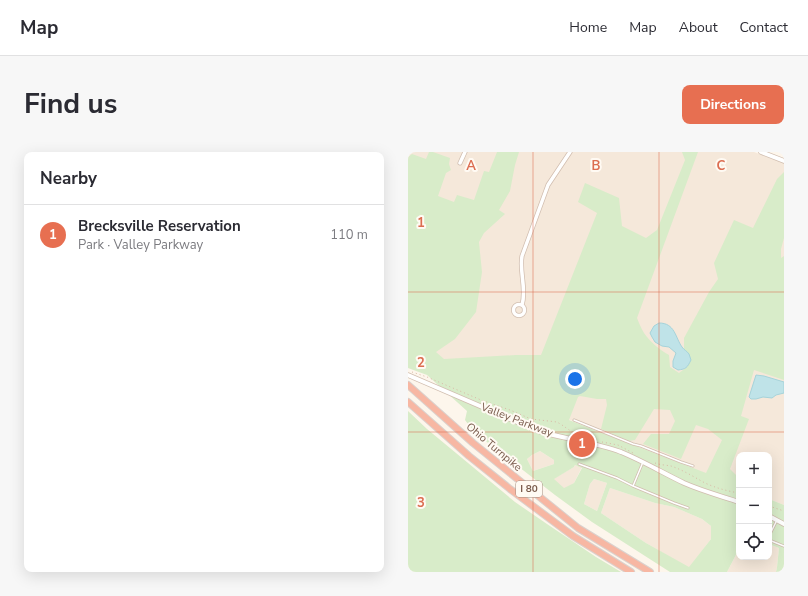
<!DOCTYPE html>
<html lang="en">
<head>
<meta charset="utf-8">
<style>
  :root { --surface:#fff; --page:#f7f7f7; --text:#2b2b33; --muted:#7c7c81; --line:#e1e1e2; --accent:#e76f51 }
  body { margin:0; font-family:"Nunito Sans",sans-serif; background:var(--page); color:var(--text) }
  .controls { position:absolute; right:12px; bottom:12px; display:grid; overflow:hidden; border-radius:8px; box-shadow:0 4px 16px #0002 }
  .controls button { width:36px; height:36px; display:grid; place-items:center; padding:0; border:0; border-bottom:1px solid var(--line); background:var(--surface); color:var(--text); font:20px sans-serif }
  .you { position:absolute; left:167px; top:227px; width:14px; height:14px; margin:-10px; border:3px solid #fff; border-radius:50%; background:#1a73e8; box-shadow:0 0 0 6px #1a73e833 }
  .badge { display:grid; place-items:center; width:26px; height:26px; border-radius:50%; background:var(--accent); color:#fff; font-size:13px; font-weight:700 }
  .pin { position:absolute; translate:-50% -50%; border:2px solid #fff; box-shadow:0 1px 4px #0006 }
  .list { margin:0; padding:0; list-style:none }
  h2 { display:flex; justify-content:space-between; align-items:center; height:52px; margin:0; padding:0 16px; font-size:17px }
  h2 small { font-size:13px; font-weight:400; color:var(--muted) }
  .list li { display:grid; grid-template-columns:26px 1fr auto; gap:12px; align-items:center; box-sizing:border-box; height:60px; padding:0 16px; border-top:1px solid var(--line) }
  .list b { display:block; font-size:15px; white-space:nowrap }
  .list p { margin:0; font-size:13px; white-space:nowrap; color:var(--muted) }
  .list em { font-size:13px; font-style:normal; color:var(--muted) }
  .icon { flex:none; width:22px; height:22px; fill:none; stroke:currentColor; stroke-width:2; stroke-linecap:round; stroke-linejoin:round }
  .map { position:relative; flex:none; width:376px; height:420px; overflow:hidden; border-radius:8px }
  header { display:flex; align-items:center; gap:24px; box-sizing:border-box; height:56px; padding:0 20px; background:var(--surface); border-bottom:1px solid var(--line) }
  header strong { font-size:19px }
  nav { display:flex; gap:22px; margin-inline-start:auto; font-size:14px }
  .intro { display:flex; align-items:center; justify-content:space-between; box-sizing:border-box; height:96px; padding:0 24px }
  h1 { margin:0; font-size:28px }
  .button { padding:10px 18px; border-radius:8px; background:var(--accent); color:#fff; font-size:14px; font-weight:700 }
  main { display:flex; gap:24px; padding:0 24px }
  aside { flex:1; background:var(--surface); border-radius:8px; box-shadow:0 4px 16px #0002 }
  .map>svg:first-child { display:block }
  .residential { fill:#f5e8da }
  .green { fill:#d8ecc9; fill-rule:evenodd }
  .water { fill:#bfe3e8; stroke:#a5d3da }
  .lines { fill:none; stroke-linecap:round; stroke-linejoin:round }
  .service-casing { stroke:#d1beb0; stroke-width:3 }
  .minor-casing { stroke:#d1beb0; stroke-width:5 }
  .tertiary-casing { stroke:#d1beb0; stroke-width:5.5 }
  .motorway-casing { stroke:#dad1cd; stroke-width:8 }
  .path { stroke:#d9b8a5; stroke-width:1; stroke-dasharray:1 3; stroke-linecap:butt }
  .service { stroke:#fff; stroke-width:1.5 }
  .minor { stroke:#fff; stroke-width:3.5 }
  .tertiary { stroke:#fff; stroke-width:4 }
  .motorway { stroke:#f7b7a3; stroke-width:6 }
  .grid { fill:none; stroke:#dc6d51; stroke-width:1; stroke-opacity:0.55 }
  .labels { text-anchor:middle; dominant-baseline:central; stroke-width:4; stroke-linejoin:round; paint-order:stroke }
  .shield { fill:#fffaf3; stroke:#a28b7f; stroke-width:1 }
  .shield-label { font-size:10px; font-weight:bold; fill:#7a5c4d }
  .street-label { font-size:11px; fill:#7a5c4d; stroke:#fffaf3 }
  .grid-label { font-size:13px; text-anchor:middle; font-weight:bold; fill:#dc6d51; stroke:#fffaf3; stroke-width:4; stroke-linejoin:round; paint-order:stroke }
</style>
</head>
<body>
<header>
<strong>Map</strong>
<nav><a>Home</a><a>Map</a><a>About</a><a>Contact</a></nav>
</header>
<div class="intro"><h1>Find us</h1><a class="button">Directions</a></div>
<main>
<aside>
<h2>Nearby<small></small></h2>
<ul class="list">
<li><span class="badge">1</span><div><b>Brecksville Reservation</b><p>Park · Valley Parkway</p></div><em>110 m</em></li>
</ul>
</aside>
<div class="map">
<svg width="376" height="420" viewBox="0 0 376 420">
  <rect width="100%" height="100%" fill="#fdf6ec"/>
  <path class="residential" d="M 0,0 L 346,0 L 376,11 L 376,353 L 361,347 L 361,303 L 331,303 L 331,335 L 170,271 L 7,211 L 0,216 Z
    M 132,299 L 146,308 L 146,312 L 125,319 L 119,307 L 124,303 Z
    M 167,313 L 174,315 L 166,331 L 156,337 L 145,327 L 166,315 Z
    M 186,327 L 199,331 L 189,359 L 176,352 L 182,332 Z
    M 202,336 L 247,351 L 266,355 L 294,367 L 303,374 L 303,387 L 281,416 L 238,391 L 193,361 Z
    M 361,392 L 371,396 L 369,415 L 368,420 L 319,420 L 331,397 L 331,405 L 361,405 Z"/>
  <path class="green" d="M 21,0 L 25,0 L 42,6 L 41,12 L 43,18 L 38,21 L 30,44 L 46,50 L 49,43 L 66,48 L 76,19 L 81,20 L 89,0 L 111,0 L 107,13 L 102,39 L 91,58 L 97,62 L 76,81 L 71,90 L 74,120 L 68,160 L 47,187 L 28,200 L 36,207 L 108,203 L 133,203 L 189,61 L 170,50 L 177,31 L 211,46 L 214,74 L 238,86 L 249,78 L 277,8 L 274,0 L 290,0 L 229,166 C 231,171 233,176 236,181 C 242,190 252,198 261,203 L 262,215 L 271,221 L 279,215 L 280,201 L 276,199 L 276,186 L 301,140 L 310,127 L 306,111 L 326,68 L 345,76 L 369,27 L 376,20 L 376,86 L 373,97 L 373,106 L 376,104 L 376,228 L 346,218 L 333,264 L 341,267 L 322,317 L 331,326 L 331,397 L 319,420 L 262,420 L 184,370 L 147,343 L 66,280 L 57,268 L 59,259 L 19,223 L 0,216 L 0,5 L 4,2 L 18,7 ZM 172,244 L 189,247 L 198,247 L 199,253 L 193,277 L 221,289 L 227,288 L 246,257 L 262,258 L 267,269 L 261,282 L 243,282 L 235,292 L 273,307 L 288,273 L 300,277 L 314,288 L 298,321 L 161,268 L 170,245 ZM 132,299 L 146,308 L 146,312 L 125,319 L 119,307 L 124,303 ZM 167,313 L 174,316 L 166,331 L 156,336 L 146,327 L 166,315 ZM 186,327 L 199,331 L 189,359 L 176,352 L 182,332 ZM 202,336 L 247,351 L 266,355 L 294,367 L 303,374 L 303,387 L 281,415 L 238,391 L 193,361 Z
    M 0,259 L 19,277 L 107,350 L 139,372 L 188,405 L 213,420 L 0,420 Z
    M 361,347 L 376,353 L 376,420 L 368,420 L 369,415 L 371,396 L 361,392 Z"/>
  <path class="water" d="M 251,171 C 267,171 267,185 274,195 C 276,198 279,199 281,202 C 282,204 282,206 283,208 C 279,216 278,217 270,218 L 265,215 L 265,209 L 268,201 L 261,195 L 254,194 L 247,190 L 244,185 L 242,181 L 246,174 Z
    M 348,223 L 356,224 L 376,230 L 376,241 L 368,243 L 364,246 L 355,245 L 348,247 L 343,247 L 341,245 Z"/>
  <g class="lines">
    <g class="service-casing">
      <path id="service" d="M 166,268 L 225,292 L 233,294 L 273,310 L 285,314
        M 171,312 L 209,326 L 225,334 L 235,310
        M 225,334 L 266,351 L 280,356
        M 361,384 L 369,368
        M 361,388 L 376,394"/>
    </g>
    <g class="minor-casing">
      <path id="minor" d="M 52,11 L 57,0
        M105.5 158a5.5 5.5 0 1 1 11 0a5.5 5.5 0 1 1-11 0Z
        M 114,153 C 119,137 111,120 114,104 L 140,33 L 162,0"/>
    </g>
    <g class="tertiary-casing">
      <path id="tertiary" d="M 353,0 L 376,9
        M 0,223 L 130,279 C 157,287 186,290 213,300 C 235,309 255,321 276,331 C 294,339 313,344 331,350
        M 361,364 L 376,372"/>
    </g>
    <g class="motorway-casing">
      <path id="motorway" d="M 0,233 L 65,291 L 170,376 L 242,420
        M 0,250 L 61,304 L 102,337 L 165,384 L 223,420"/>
    </g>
    <path class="path" d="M 4,220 L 19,225 L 73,248 L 102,258 L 123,267 L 149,270 L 154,273 L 170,284
      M 194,290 L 210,293 L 225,301
      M 247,311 C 252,313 258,313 263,314 C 275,318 286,325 297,331 C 308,336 319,339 331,341
      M 361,354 L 376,359"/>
    <use href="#service" class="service"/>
    <use href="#minor" class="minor"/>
    <use href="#tertiary" class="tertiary"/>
    <use href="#motorway" class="motorway"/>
  </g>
  <path class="grid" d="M 125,0 L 125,420M 251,0 L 251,420M 0,140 L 376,140M 0,280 L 376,280"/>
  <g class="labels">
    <rect class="shield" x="108" y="329" width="26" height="16" rx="3"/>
    <g class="shield-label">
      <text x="121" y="337">I 80</text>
    </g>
    <g class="street-label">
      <text transform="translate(109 268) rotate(21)">Valley Parkway</text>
      <text transform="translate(86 295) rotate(40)">Ohio Turnpike</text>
    </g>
  </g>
  <g class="grid-label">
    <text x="63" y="18">A</text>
    <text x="188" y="18">B</text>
    <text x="313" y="18">C</text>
    <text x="13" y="75">1</text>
    <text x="13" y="215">2</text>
    <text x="13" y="355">3</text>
  </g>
</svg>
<div class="controls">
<button>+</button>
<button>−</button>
<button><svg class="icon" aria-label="locate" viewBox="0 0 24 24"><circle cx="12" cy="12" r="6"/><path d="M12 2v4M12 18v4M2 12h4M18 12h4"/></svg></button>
</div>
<div class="you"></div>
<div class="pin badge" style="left:174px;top:292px">1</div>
</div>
</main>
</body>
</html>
